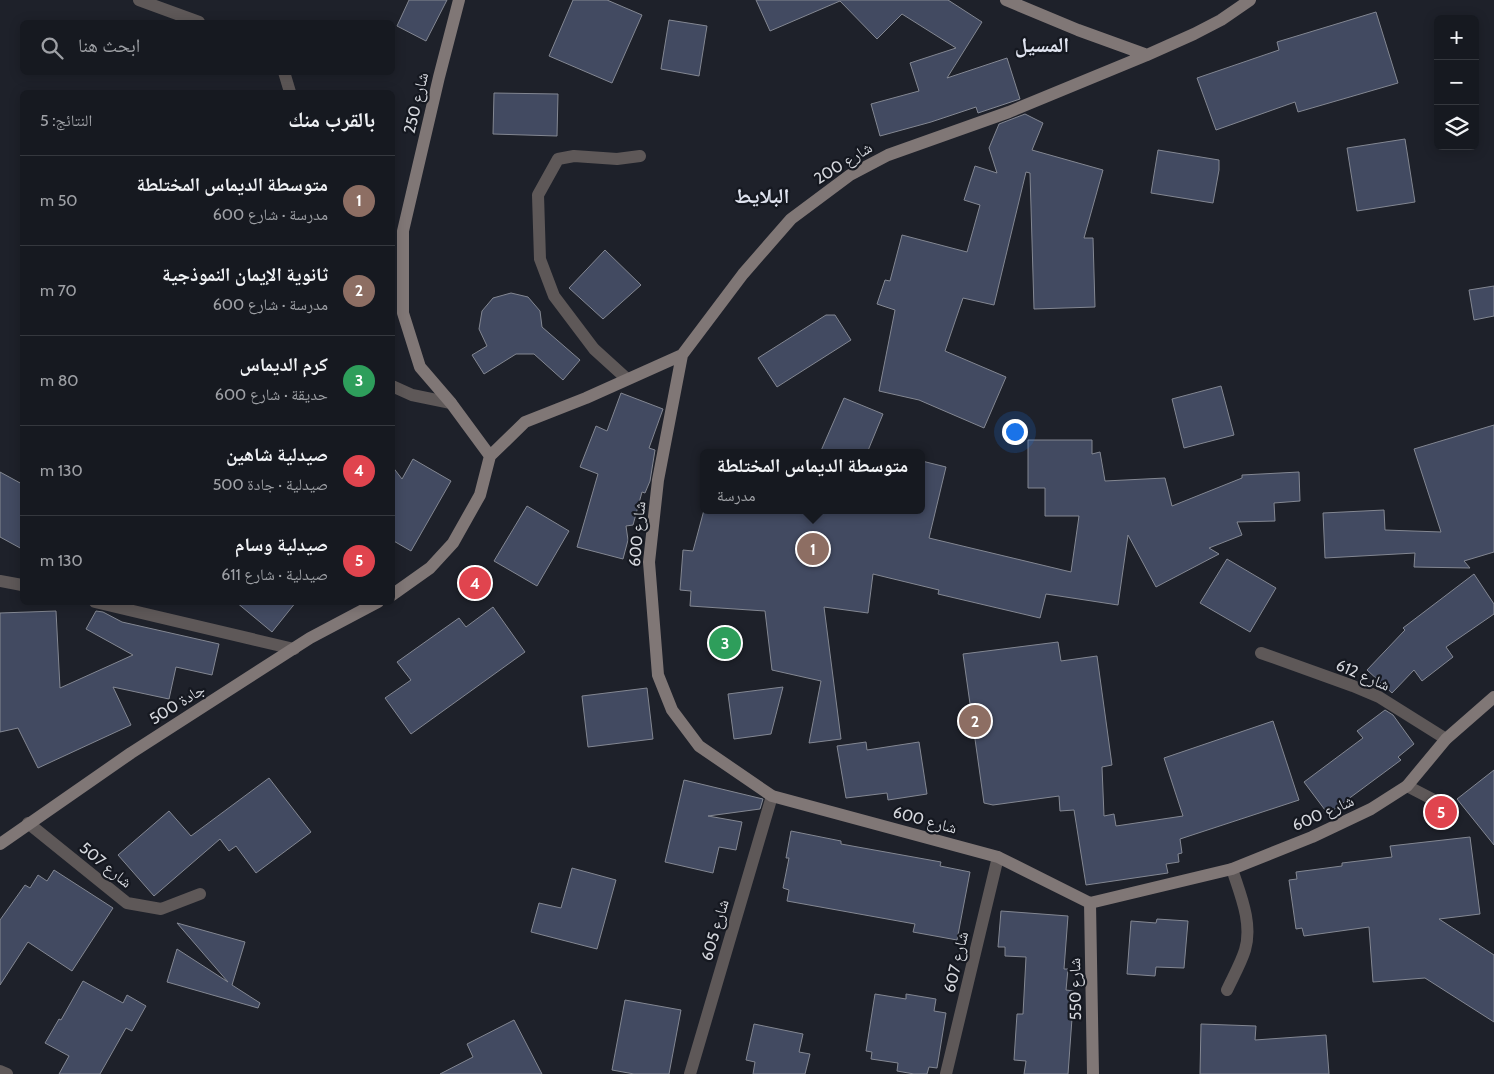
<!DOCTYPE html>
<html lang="ar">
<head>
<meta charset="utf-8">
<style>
  :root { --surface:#161920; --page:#23262d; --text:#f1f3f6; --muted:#9ea0a5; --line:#35383e; --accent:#2563eb }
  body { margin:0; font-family:Cabin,"Noto Naskh Arabic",sans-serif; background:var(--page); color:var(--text); direction:rtl }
  .controls { position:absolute; right:15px; top:15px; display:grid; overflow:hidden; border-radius:8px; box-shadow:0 2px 12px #0003 }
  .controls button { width:45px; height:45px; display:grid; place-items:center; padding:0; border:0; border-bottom:1px solid var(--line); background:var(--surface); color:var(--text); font:25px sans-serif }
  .you { position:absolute; left:1014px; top:431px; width:18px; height:18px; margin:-12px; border:4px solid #fff; border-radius:50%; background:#1a73e8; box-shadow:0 0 0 8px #1a73e833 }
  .badge { display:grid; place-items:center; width:32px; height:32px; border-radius:50%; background:var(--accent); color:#fff; font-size:16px; font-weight:700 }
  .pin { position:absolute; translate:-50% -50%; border:2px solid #fff; box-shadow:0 1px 5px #0006 }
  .popup { position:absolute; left:700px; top:449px; width:225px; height:65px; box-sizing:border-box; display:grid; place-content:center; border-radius:8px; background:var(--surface); filter:drop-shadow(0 1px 4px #0005); font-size:16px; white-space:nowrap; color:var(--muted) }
  .popup b { font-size:19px; color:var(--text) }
  .popup::after { content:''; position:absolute; left:50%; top:100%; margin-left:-10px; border:10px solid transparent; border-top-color:var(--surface) }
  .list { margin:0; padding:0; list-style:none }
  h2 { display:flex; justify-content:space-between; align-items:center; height:65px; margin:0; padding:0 20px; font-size:21px }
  h2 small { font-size:16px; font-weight:400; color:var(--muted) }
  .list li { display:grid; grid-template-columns:32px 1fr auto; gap:15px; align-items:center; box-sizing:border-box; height:90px; padding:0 20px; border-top:1px solid var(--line) }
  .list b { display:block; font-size:19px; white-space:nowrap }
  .list p { margin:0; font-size:16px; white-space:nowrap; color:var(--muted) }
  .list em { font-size:16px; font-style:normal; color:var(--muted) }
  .icon { flex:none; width:28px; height:28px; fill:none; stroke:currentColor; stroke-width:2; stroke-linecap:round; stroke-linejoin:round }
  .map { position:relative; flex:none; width:1494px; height:1074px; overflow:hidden; direction:ltr }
  .search { position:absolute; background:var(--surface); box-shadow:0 2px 12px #0003; left:20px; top:20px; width:375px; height:55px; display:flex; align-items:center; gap:12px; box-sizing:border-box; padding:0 18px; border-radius:8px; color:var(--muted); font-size:19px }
  .panel { position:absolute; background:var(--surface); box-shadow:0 2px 12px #0003; left:20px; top:90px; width:375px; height:515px; border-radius:8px; direction:rtl }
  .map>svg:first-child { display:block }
  .building { fill:#424a61; stroke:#838792 }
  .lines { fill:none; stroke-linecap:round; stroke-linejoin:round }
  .minor { stroke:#5e5858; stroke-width:12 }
  .secondary { stroke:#807776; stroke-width:12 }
  .labels { text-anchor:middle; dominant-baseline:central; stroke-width:4.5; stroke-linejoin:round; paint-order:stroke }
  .street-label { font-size:16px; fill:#d6d8de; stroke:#151820 }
  .district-label { font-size:21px; font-weight:bold; fill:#dfe3ef; stroke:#151820 }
</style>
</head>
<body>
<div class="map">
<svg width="1494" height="1074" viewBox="0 0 1494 1074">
  <rect width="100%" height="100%" fill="#1e212a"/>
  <path class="building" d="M 409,0 L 447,0 L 426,41 L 397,26 Z
    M 573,0 L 607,0 L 642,15 L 612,83 L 549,56 Z
    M 756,0 L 948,0 L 982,22 L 947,78 L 1007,58 L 1020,99 L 978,113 L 976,107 L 931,122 L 880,136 L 871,104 L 919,91 L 910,63 L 956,48 L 902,14 L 877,39 L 840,1 L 770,31 Z
    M 1376,12 L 1398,83 L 1298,112 L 1295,102 L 1216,130 L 1197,78 L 1279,50 L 1277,42 Z
    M 669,20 L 707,26 L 699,76 L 661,69 Z
    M 494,93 L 558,94 L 557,136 L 493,134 Z
    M 1025,114 L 1043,123 L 1032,150 L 1103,170 L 1084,238 L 1093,238 L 1095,307 L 1034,309 L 1030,173 L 1026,172 L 994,305 L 963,298 L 945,351 L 1006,377 L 984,428 L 919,400 L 879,391 L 895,310 L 877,304 L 885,280 L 890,281 L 902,235 L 967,252 L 980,205 L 964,200 L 975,166 L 997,173 L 989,148 L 999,124 Z
    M 1405,139 L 1415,202 L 1357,211 L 1347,148 Z
    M 1158,150 L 1219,160 L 1219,170 L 1213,203 L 1151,193 Z
    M 605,250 L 641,285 L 603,319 L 569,288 Z
    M 1494,286 L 1494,316 L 1474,320 L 1469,290 Z
    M 511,293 L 528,297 L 540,311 L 542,327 L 580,360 L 563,380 L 534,354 L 516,354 L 484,374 L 472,355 L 487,346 L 479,329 L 482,311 L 493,298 Z
    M 826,315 L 835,315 L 851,340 L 777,387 L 758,358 Z
    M 1221,386 L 1234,435 L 1184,448 L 1172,399 Z
    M 621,393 L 663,409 L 649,448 L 655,450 L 650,481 L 645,493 L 642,492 L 633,525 L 626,526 L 628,540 L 623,559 L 577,547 L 598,474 L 580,467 L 596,426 L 607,431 Z
    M 844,398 L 883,414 L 867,453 L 820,453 Z
    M 1494,425 L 1494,552 L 1464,561 L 1470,568 L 1414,567 L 1415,553 L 1325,558 L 1323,513 L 1384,510 L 1385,530 L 1441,532 L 1414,449 Z
    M 1028,440 L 1092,440 L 1092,454 L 1100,452 L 1105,481 L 1165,478 L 1172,506 L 1242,478 L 1242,475 L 1299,472 L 1300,501 L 1274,503 L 1275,521 L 1237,522 L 1242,535 L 1209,548 L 1219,554 L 1156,587 L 1128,535 L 1118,605 L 1046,594 L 1040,618 L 938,594 L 939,590 L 873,574 L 868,613 L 824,607 L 841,739 L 809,743 L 821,681 L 772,670 L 765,611 L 690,606 L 691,591 L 680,590 L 683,550 L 693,551 L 704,510 L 922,510 L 922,461 L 946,467 L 929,538 L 1071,572 L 1079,516 L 1045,516 L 1045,488 L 1028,488 Z
    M 413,459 L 451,481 L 411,551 L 392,540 L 392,466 L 402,479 Z
    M 0,472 L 22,484 L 22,549 L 0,537 Z
    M 527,506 L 569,531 L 537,586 L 494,561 Z
    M 1227,559 L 1276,588 L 1250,632 L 1200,603 Z
    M 1474,574 L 1494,604 L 1494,614 L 1446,647 L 1453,657 L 1422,681 L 1414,670 L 1392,693 L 1367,670 L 1405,630 L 1403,628 Z
    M 236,602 L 296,602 L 272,632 Z
    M 493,607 L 525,652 L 411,734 L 385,698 L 411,680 L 397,662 L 459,618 L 466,627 Z
    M 56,611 L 60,688 L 133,655 L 86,629 L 96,611 L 103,612 L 122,622 L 219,644 L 212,675 L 176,667 L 169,699 L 113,687 L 131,725 L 38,768 L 18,728 L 0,732 L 0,613 Z
    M 1058,642 L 1061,661 L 1097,656 L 1112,765 L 1102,767 L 1104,816 L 1114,814 L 1116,826 L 1183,816 L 1164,758 L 1273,721 L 1299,800 L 1180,839 L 1182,853 L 1178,854 L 1179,862 L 1166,864 L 1168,873 L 1086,885 L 1074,810 L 1060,811 L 1059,796 L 993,805 L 984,803 L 963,654 Z
    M 783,687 L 771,734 L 734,739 L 728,694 Z
    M 647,688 L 653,739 L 588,747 L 582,696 Z
    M 1385,710 L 1393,715 L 1414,744 L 1398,757 L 1401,760 L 1328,814 L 1304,782 L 1363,738 L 1357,731 Z
    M 866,742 L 867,750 L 919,742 L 927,794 L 888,800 L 887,793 L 846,798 L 837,746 Z
    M 1494,770 L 1494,845 L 1457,799 Z
    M 269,778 L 311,832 L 256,873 L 236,846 L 229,851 L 220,839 L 154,896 L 118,855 L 169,811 L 191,836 Z
    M 684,780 L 763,799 L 760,809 L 708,816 L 742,822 L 736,850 L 719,847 L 713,873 L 665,862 Z
    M 791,831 L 841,841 L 841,844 L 941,862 L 940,866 L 970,872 L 957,940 L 913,932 L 915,924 L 787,901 L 789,890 L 783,888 L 789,858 L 786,858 Z
    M 1470,837 L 1480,914 L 1439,919 L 1494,955 L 1494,1022 L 1425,978 L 1373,982 L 1369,927 L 1304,936 L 1302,928 L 1296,929 L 1289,880 L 1297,879 L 1296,872 L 1342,866 L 1342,863 L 1392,857 L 1390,846 Z
    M 572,868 L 616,880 L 597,949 L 531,932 L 539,903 L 561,908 Z
    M 54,870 L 113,908 L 72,971 L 28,942 L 0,985 L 0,920 L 25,885 L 30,888 L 38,875 L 47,881 Z
    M 1001,911 L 1068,916 L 1064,969 L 1068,969 L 1066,990 L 1074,991 L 1068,1074 L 1024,1074 L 1026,1061 L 1014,1060 L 1017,1014 L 1023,1014 L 1026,957 L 1005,956 L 1005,947 L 998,947 Z
    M 1157,919 L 1188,921 L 1184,968 L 1156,967 L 1155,976 L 1127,974 L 1131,921 L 1156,923 Z
    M 177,923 L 245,942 L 232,985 L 260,1003 L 258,1008 L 167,982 L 177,949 L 228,982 Z
    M 83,981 L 123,1003 L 127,995 L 146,1006 L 132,1031 L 126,1028 L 100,1074 L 59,1074 L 69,1056 L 45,1043 L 59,1019 L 61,1020 Z
    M 875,994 L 906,999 L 906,994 L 936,999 L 934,1011 L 946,1013 L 937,1068 L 929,1067 L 927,1074 L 914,1074 L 897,1071 L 898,1063 L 871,1059 L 872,1052 L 866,1051 Z
    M 625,1000 L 681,1010 L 669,1074 L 634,1074 L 612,1070 Z
    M 514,1020 L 542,1074 L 440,1074 L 473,1057 L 467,1044 Z
    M 754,1024 L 803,1034 L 799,1052 L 810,1054 L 805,1074 L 753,1074 L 755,1062 L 746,1060 Z
    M 1201,1024 L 1256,1026 L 1255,1040 L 1326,1035 L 1329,1074 L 1200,1074 Z"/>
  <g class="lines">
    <path class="minor" d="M 139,0 L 199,22
      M 284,72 L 290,92
      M 627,379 L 594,349 L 554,296 L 540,259 L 538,195 L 558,159 L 574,156 L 617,159 L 640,156
      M 392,386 L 412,395 L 451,403
      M 0,581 L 22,585
      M 95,602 L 294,649
      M 1261,653 L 1353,686 L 1379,697 L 1446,739
      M 1407,786 L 1436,801 L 1451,818
      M 28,823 L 127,903 L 161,909 L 200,894
      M 1227,990 C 1233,977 1241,963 1245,950 C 1253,923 1240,894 1232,869
      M 0,1071 L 7,1074
      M 690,1074 L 772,796
      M 946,1074 L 998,857"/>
    <path class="secondary" d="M 459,0 L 439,77 L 403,231 L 403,313 L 420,367 L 451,403 L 490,456
      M 1006,0 L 1078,30 L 1147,55
      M 682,355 L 658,480 L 649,562 L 658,675 L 672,710 L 699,746 L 772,796 L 998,857 L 1090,903 L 1232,869 L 1312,837 L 1371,809 L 1407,786 L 1446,739 L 1494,697
      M 490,456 L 525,422 L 586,398 L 682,355 L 743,274 L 791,219 L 850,175 L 888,155 L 1009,112 L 1147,55 L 1194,34 L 1221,20 L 1250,0
      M 392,595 L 430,568 L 453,543 L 480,495 L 490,456
      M 0,844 L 131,753 L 310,638 L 378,602
      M 1090,903 L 1093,1074"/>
  </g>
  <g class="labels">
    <g class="street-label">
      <text transform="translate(416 103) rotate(-77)">شارع 250</text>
      <text transform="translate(843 163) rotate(-32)">شارع 200</text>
      <text transform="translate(637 534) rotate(-85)">شارع 600</text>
      <text transform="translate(1363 675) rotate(23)">شارع 612</text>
      <text transform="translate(177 704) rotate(-32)">جادة 500</text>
      <text transform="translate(1323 813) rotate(-24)">شارع 600</text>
      <text transform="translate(925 820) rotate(15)">شارع 600</text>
      <text transform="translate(106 865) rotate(39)">شارع 507</text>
      <text transform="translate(715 930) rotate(-74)">شارع 605</text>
      <text transform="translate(956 962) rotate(-77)">شارع 607</text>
      <text transform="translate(1075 989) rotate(-91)">شارع 550</text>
    </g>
    <g class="district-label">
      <text x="1042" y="44">المسيل</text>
      <text x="762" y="195">البلايط</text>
    </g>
  </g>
</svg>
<div class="controls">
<button>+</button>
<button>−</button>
<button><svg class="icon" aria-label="layers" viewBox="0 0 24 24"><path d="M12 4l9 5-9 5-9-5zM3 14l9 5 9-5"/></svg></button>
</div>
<div class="you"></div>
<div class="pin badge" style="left:813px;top:549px;background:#8d6e63">1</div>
<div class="popup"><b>متوسطة الديماس المختلطة</b>مدرسة</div>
<div class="pin badge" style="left:975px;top:721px;background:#8d6e63">2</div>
<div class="pin badge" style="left:725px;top:643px;background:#2e9e5b">3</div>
<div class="pin badge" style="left:475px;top:583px;background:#e0444e">4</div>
<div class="pin badge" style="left:1441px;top:812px;background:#e0444e">5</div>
<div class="search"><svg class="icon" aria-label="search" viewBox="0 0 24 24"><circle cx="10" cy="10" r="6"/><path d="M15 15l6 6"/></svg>ابحث هنا</div>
<section class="panel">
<h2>بالقرب منك<small>النتائج: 5</small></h2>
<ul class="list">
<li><span class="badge" style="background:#8d6e63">1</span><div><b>متوسطة الديماس المختلطة</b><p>مدرسة · شارع 600</p></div><em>50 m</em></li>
<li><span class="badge" style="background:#8d6e63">2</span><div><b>ثانوية الإيمان النموذجية</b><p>مدرسة · شارع 600</p></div><em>70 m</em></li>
<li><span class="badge" style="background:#2e9e5b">3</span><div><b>كرم الديماس</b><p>حديقة · شارع 600</p></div><em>80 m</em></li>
<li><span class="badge" style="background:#e0444e">4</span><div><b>صيدلية شاهين</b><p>صيدلية · جادة 500</p></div><em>130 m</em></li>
<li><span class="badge" style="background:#e0444e">5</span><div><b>صيدلية وسام</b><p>صيدلية · شارع 611</p></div><em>130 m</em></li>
</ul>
</section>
</div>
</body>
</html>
